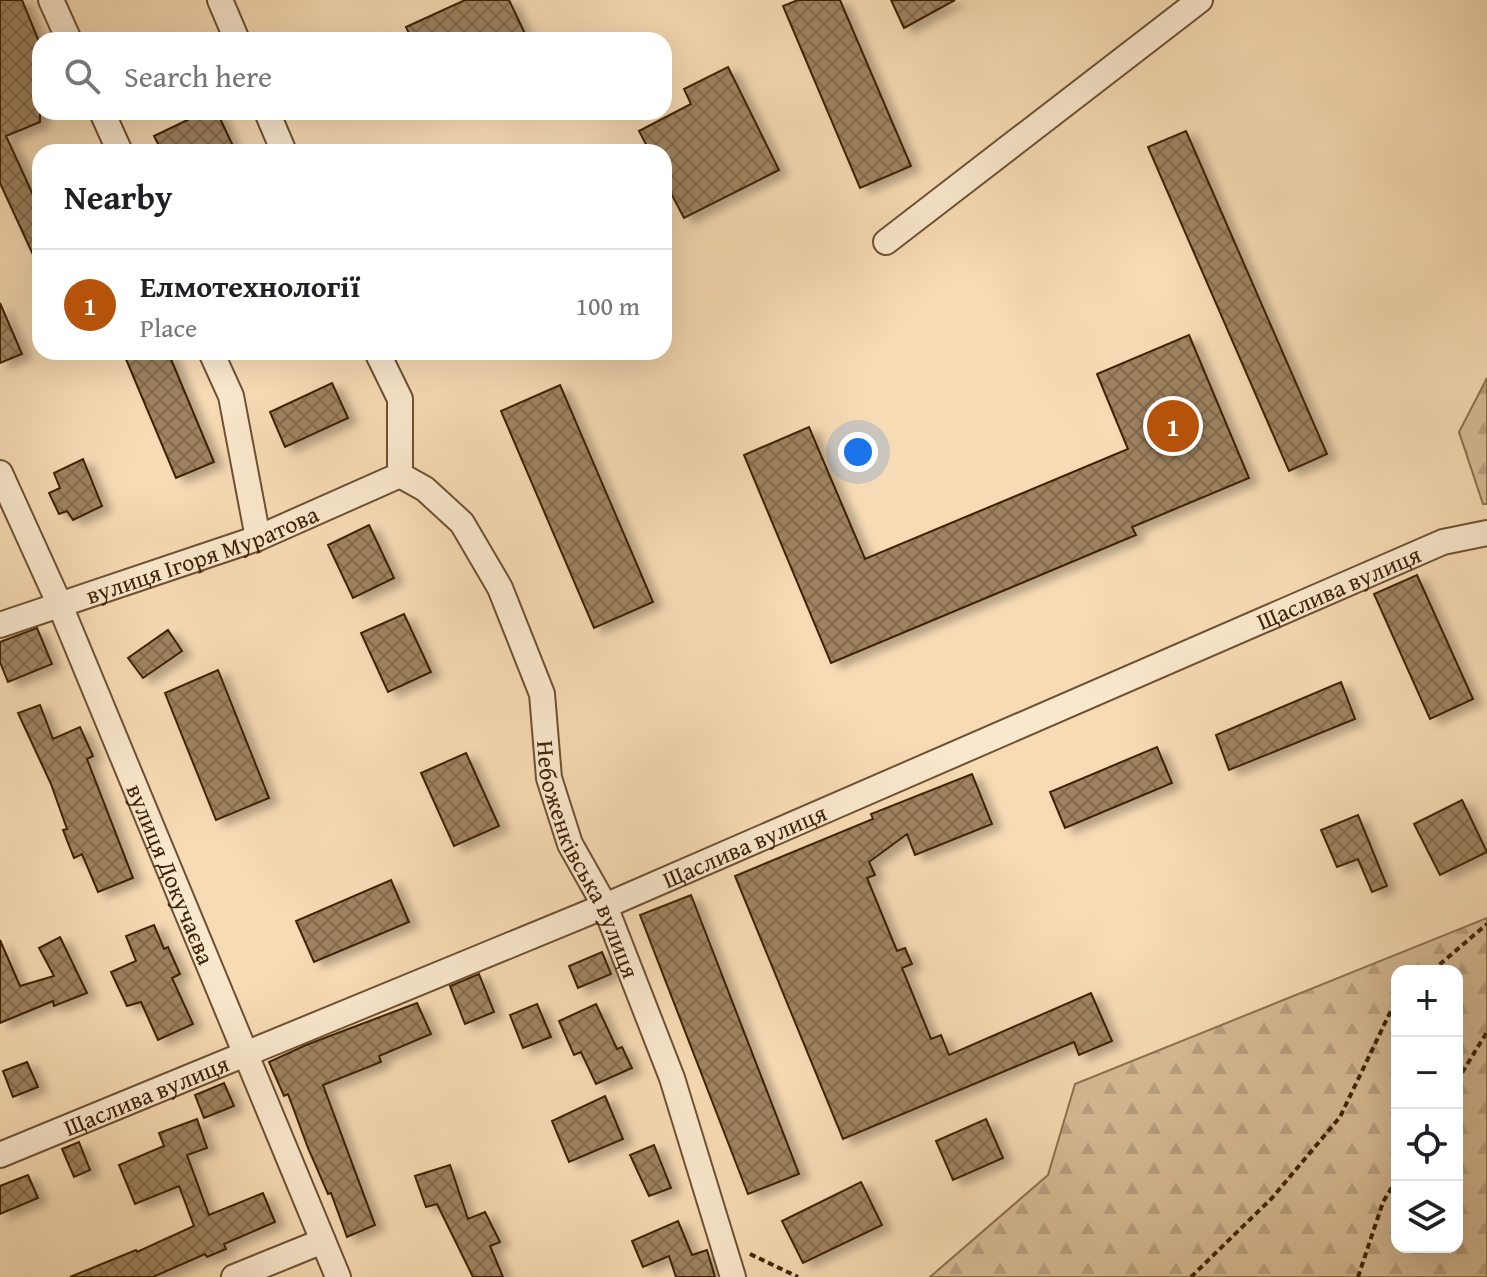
<!DOCTYPE html>
<html lang="en">
<head>
<meta charset="utf-8">
<style>
  :root { --surface:#fff; --page:#f6f6f6; --text:#202124; --muted:#757577; --line:#e0e0e0; --accent:#b45309 }
  body { margin:0; font-family:"Gentium Book Plus",serif; background:var(--page); color:var(--text) }
  .controls { position:absolute; right:24px; bottom:24px; display:grid; overflow:hidden; border-radius:16px; box-shadow:0 8px 32px #0002 }
  .controls button { width:72px; height:72px; display:grid; place-items:center; padding:0; border:0; border-bottom:2px solid var(--line); background:var(--surface); color:var(--text); font:40px sans-serif }
  .you { position:absolute; left:858px; top:452px; width:28px; height:28px; margin:-20px; border:6px solid #fff; border-radius:50%; background:#1a73e8; box-shadow:0 0 0 12px #1a73e833 }
  .badge { display:grid; place-items:center; width:52px; height:52px; border-radius:50%; background:var(--accent); color:#fff; font-size:26px; font-weight:700 }
  .pin { position:absolute; translate:-50% -50%; border:4px solid #fff; box-shadow:0 2px 8px #0006 }
  .list { margin:0; padding:0; list-style:none }
  h2 { display:flex; justify-content:space-between; align-items:center; height:104px; margin:0; padding:0 32px; font-size:34px }
  h2 small { font-size:26px; font-weight:400; color:var(--muted) }
  .list li { display:grid; grid-template-columns:52px 1fr auto; gap:24px; align-items:center; box-sizing:border-box; height:112px; padding:0 32px; border-top:2px solid var(--line) }
  .list b { display:block; font-size:30px; white-space:nowrap }
  .list p { margin:0; font-size:26px; white-space:nowrap; color:var(--muted) }
  .list em { font-size:26px; font-style:normal; color:var(--muted) }
  .icon { flex:none; width:44px; height:44px; fill:none; stroke:currentColor; stroke-width:2; stroke-linecap:round; stroke-linejoin:round }
  .map { position:relative; flex:none; width:1487px; height:1277px; overflow:hidden }
  .search { position:absolute; background:var(--surface); box-shadow:0 8px 32px #0002; left:32px; top:32px; width:640px; height:88px; display:flex; align-items:center; gap:20px; box-sizing:border-box; padding:0 28px; border-radius:24px; color:var(--muted); font-size:30px }
  .panel { position:absolute; background:var(--surface); box-shadow:0 8px 32px #0002; left:32px; top:144px; width:640px; height:216px; border-radius:24px }
  .map>svg:first-child { display:block }
  .forest { fill:url(#forest-firs); stroke:#8c704e; stroke-width:2; fill-rule:evenodd }
  .building { fill:url(#building-cross-hatch); stroke:#3f2306; stroke-width:2; filter:url(#shadow) }
  .lines { fill:none; stroke-linecap:round; stroke-linejoin:round }
  .minor-casing { stroke:#6d5132; stroke-width:28 }
  .path { stroke:#3f2306; stroke-width:4; stroke-dasharray:6 4; stroke-linecap:butt }
  .minor { stroke:#fae8ce; stroke-width:24 }
  .labels { text-anchor:middle; dominant-baseline:central; stroke-width:6; stroke-linejoin:round; paint-order:stroke }
  .street-label { font-size:24px; fill:#3f2306; stroke:#fae8ce }
</style>
</head>
<body>
<div class="map">
<svg width="1487" height="1277" viewBox="0 0 1487 1277">
  <defs>
    <pattern id="forest-firs" width="22" height="20" patternUnits="userSpaceOnUse" patternTransform="scale(2)"><rect width="22" height="20" fill="#d8bc96"/><path d="M5 1l3.5 6h-7zM16 11l3.5 6h-7z" fill="#baa180"/></pattern>
    <pattern id="building-cross-hatch" width="8" height="8" patternUnits="userSpaceOnUse" patternTransform="scale(2)"><rect width="8" height="8" fill="#9f8360"/><path d="M0 0l8 8M0 8l8-8" fill="none" stroke="#836b4d"/></pattern>
    <filter id="shadow"><feDropShadow dx="9" dy="5" stdDeviation="4" flood-color="#0004"/></filter>
  </defs>
  <rect width="100%" height="100%" fill="#f7dbb4"/>
  <filter id="stains"><feTurbulence type="fractalNoise" baseFrequency=".0025" numOctaves="4"/><feColorMatrix values="0 0 0 0 .2 0 0 0 0 .09 0 0 0 0 .02 0 0 0 .5 -.17"/></filter>
  <radialGradient id="worn" r=".72"><stop offset=".6" stop-color="#630" stop-opacity="0"/><stop offset="1" stop-color="#630" stop-opacity=".3"/></radialGradient>
  <path class="forest" d="M 1487,378 L 1487,504 L 1483,504 L 1459,432 Z
    M 1487,918 L 1487,1277 L 930,1277 L 1048,1175 L 1075,1084 ZM 1397,971 L 1457,971 L 1457,1247 L 1397,1247 Z"/>
  <path class="building" d="M 0,0 L 22,0 L 40,44 L 40,122 L 6,136 L 40,210 L 40,270 L 0,183 Z
    M 465,0 L 509,0 L 528,40 L 412,40 L 406,27 Z
    M 798,0 L 840,0 L 911,166 L 860,188 L 783,6 Z
    M 891,0 L 955,0 L 904,28 Z
    M 728,67 L 779,170 L 684,218 L 664,180 L 664,152 L 650,152 L 639,131 L 691,104 L 684,89 Z
    M 204,112 L 217,112 L 233,146 L 219,152 L 162,152 L 154,136 Z
    M 1186,131 L 1327,454 L 1289,471 L 1148,147 Z
    M 0,303 L 22,354 L 0,363 Z
    M 1189,335 L 1249,478 L 1132,527 L 1136,535 L 831,663 L 744,455 L 809,427 L 865,559 L 1128,449 L 1097,374 Z
    M 123,352 L 168,352 L 214,462 L 176,478 Z
    M 332,383 L 348,418 L 285,447 L 270,412 Z
    M 560,385 L 653,602 L 594,628 L 501,411 Z
    M 83,459 L 102,506 L 73,520 L 67,511 L 59,514 L 49,493 L 60,488 L 54,473 Z
    M 369,525 L 394,578 L 353,598 L 328,545 Z
    M 1417,575 L 1473,699 L 1430,719 L 1374,594 Z
    M 404,614 L 431,672 L 388,692 L 361,633 Z
    M 37,628 L 52,664 L 8,682 L 0,662 L 0,642 Z
    M 168,630 L 182,651 L 143,678 L 128,658 Z
    M 218,670 L 269,798 L 216,820 L 165,693 Z
    M 1341,682 L 1355,719 L 1229,770 L 1216,735 Z
    M 40,705 L 53,739 L 80,727 L 93,756 L 87,759 L 133,878 L 98,892 L 82,854 L 74,858 L 63,830 L 67,829 L 51,784 L 18,713 Z
    M 1157,747 L 1172,783 L 1065,828 L 1050,792 Z
    M 466,753 L 499,826 L 454,846 L 421,773 Z
    M 972,774 L 992,824 L 915,855 L 907,834 L 869,862 L 875,875 L 867,878 L 897,951 L 905,948 L 912,964 L 902,968 L 931,1039 L 941,1035 L 949,1055 L 1091,993 L 1112,1041 L 1079,1055 L 1074,1042 L 843,1139 L 735,876 L 873,819 L 871,814 Z
    M 1462,800 L 1487,852 L 1440,875 L 1414,824 Z
    M 1358,815 L 1387,886 L 1372,892 L 1358,859 L 1337,867 L 1321,830 Z
    M 391,880 L 409,922 L 314,962 L 296,921 Z
    M 691,895 L 799,1174 L 748,1194 L 640,915 Z
    M 154,925 L 164,949 L 168,947 L 180,974 L 172,978 L 193,1024 L 158,1040 L 141,1002 L 127,1006 L 111,972 L 136,961 L 126,936 Z
    M 60,937 L 87,993 L 54,1006 L 53,1001 L 0,1023 L 0,940 L 20,986 L 54,976 L 39,948 Z
    M 602,952 L 611,974 L 578,988 L 569,966 Z
    M 479,974 L 494,1012 L 465,1024 L 450,986 Z
    M 417,1003 L 431,1034 L 379,1056 L 381,1062 L 323,1085 L 375,1225 L 347,1237 L 331,1193 L 328,1194 L 308,1148 L 288,1094 L 284,1096 L 269,1062 L 306,1045 Z
    M 537,1004 L 551,1037 L 523,1048 L 510,1015 Z
    M 596,1004 L 617,1049 L 622,1047 L 632,1068 L 596,1084 L 581,1052 L 574,1055 L 559,1021 Z
    M 27,1062 L 38,1087 L 13,1097 L 3,1071 Z
    M 224,1083 L 234,1106 L 204,1118 L 195,1095 Z
    M 605,1096 L 623,1139 L 569,1162 L 552,1121 Z
    M 197,1119 L 207,1148 L 187,1155 L 209,1215 L 263,1193 L 275,1222 L 224,1244 L 226,1249 L 207,1257 L 205,1254 L 153,1277 L 70,1277 L 136,1250 L 137,1252 L 194,1226 L 179,1186 L 135,1204 L 119,1165 L 164,1146 L 159,1133 Z
    M 986,1119 L 1003,1158 L 953,1180 L 936,1141 Z
    M 79,1142 L 90,1170 L 74,1177 L 62,1149 Z
    M 654,1145 L 671,1188 L 649,1196 L 630,1155 Z
    M 450,1165 L 468,1219 L 485,1212 L 500,1242 L 490,1246 L 503,1277 L 473,1277 L 437,1204 L 426,1207 L 415,1176 Z
    M 28,1175 L 38,1198 L 0,1214 L 0,1186 Z
    M 861,1182 L 882,1225 L 803,1263 L 782,1221 Z
    M 678,1221 L 692,1255 L 707,1250 L 715,1277 L 676,1277 L 669,1256 L 643,1267 L 632,1241 Z"/>
  <g class="lines">
    <g class="minor-casing">
      <g id="minor">
        <path d="M 51,0 L 69,40"/>
        <path d="M 220,0 L 237,40"/>
        <path d="M 102,112 L 120,152"/>
        <path d="M 267,112 L 284,152"/>
        <path d="M 886,242 L 1200,0"/>
        <path d="M 211,352 L 231,396 L 258,538"/>
        <path d="M 377,352 L 400,399 L 400,475"/>
        <path id="s1" d="M 0,473 L 59,603 L 338,1277"/>
        <path id="s2" d="M 400,475 L 425,489 L 462,523 L 500,588 L 542,694 L 549,778 L 570,844 L 605,906 L 672,1078 L 733,1277"/>
        <path id="s3" d="M 0,625 L 258,538 L 400,475"/>
        <path id="s4" d="M 0,1155 L 605,906 L 1443,542 L 1487,533"/>
        <path d="M 234,1277 L 323,1241"/>
      </g>
    </g>
    <path class="path" d="M 1432,971 L 1487,924
      M 1457,1081 L 1487,1032
      M 750,1254 L 798,1277
      M 1191,1277 L 1272,1198 L 1340,1117 L 1397,998
      M 1358,1277 L 1383,1202 L 1397,1179"/>
    <use href="#minor" class="minor"/>
  </g>
  <g class="labels">
    <g class="street-label">
      <text stroke="none"><textPath href="#s3" startOffset="214">вулиця Ігоря Муратова</textPath></text>
      <text stroke="none"><textPath href="#s4" startOffset="1454">Щаслива вулиця</textPath></text>
      <text stroke="none"><textPath href="#s4" startOffset="806">Щаслива вулиця</textPath></text>
      <text stroke="none"><textPath href="#s2" startOffset="442">Небоженківська вулиця</textPath></text>
      <text stroke="none"><textPath href="#s1" startOffset="436">вулиця Докучаєва</textPath></text>
      <text stroke="none"><textPath href="#s4" startOffset="158">Щаслива вулиця</textPath></text>
    </g>
  </g>
  <rect width="100%" height="100%" filter="url(#stains)"/>
  <rect width="100%" height="100%" fill="url(#worn)"/>
</svg>
<div class="controls">
<button>+</button>
<button>−</button>
<button><svg class="icon" aria-label="locate" viewBox="0 0 24 24"><circle cx="12" cy="12" r="6"/><path d="M12 2v4M12 18v4M2 12h4M18 12h4"/></svg></button>
<button><svg class="icon" aria-label="layers" viewBox="0 0 24 24"><path d="M12 4l9 5-9 5-9-5zM3 14l9 5 9-5"/></svg></button>
</div>
<div class="you"></div>
<div class="pin badge" style="left:1173px;top:426px">1</div>
<div class="search"><svg class="icon" aria-label="search" viewBox="0 0 24 24"><circle cx="10" cy="10" r="6"/><path d="M15 15l6 6"/></svg>Search here</div>
<section class="panel">
<h2>Nearby<small></small></h2>
<ul class="list">
<li><span class="badge">1</span><div><b>Елмотехнології</b><p>Place</p></div><em>100 m</em></li>
</ul>
</section>
</div>
</body>
</html>
